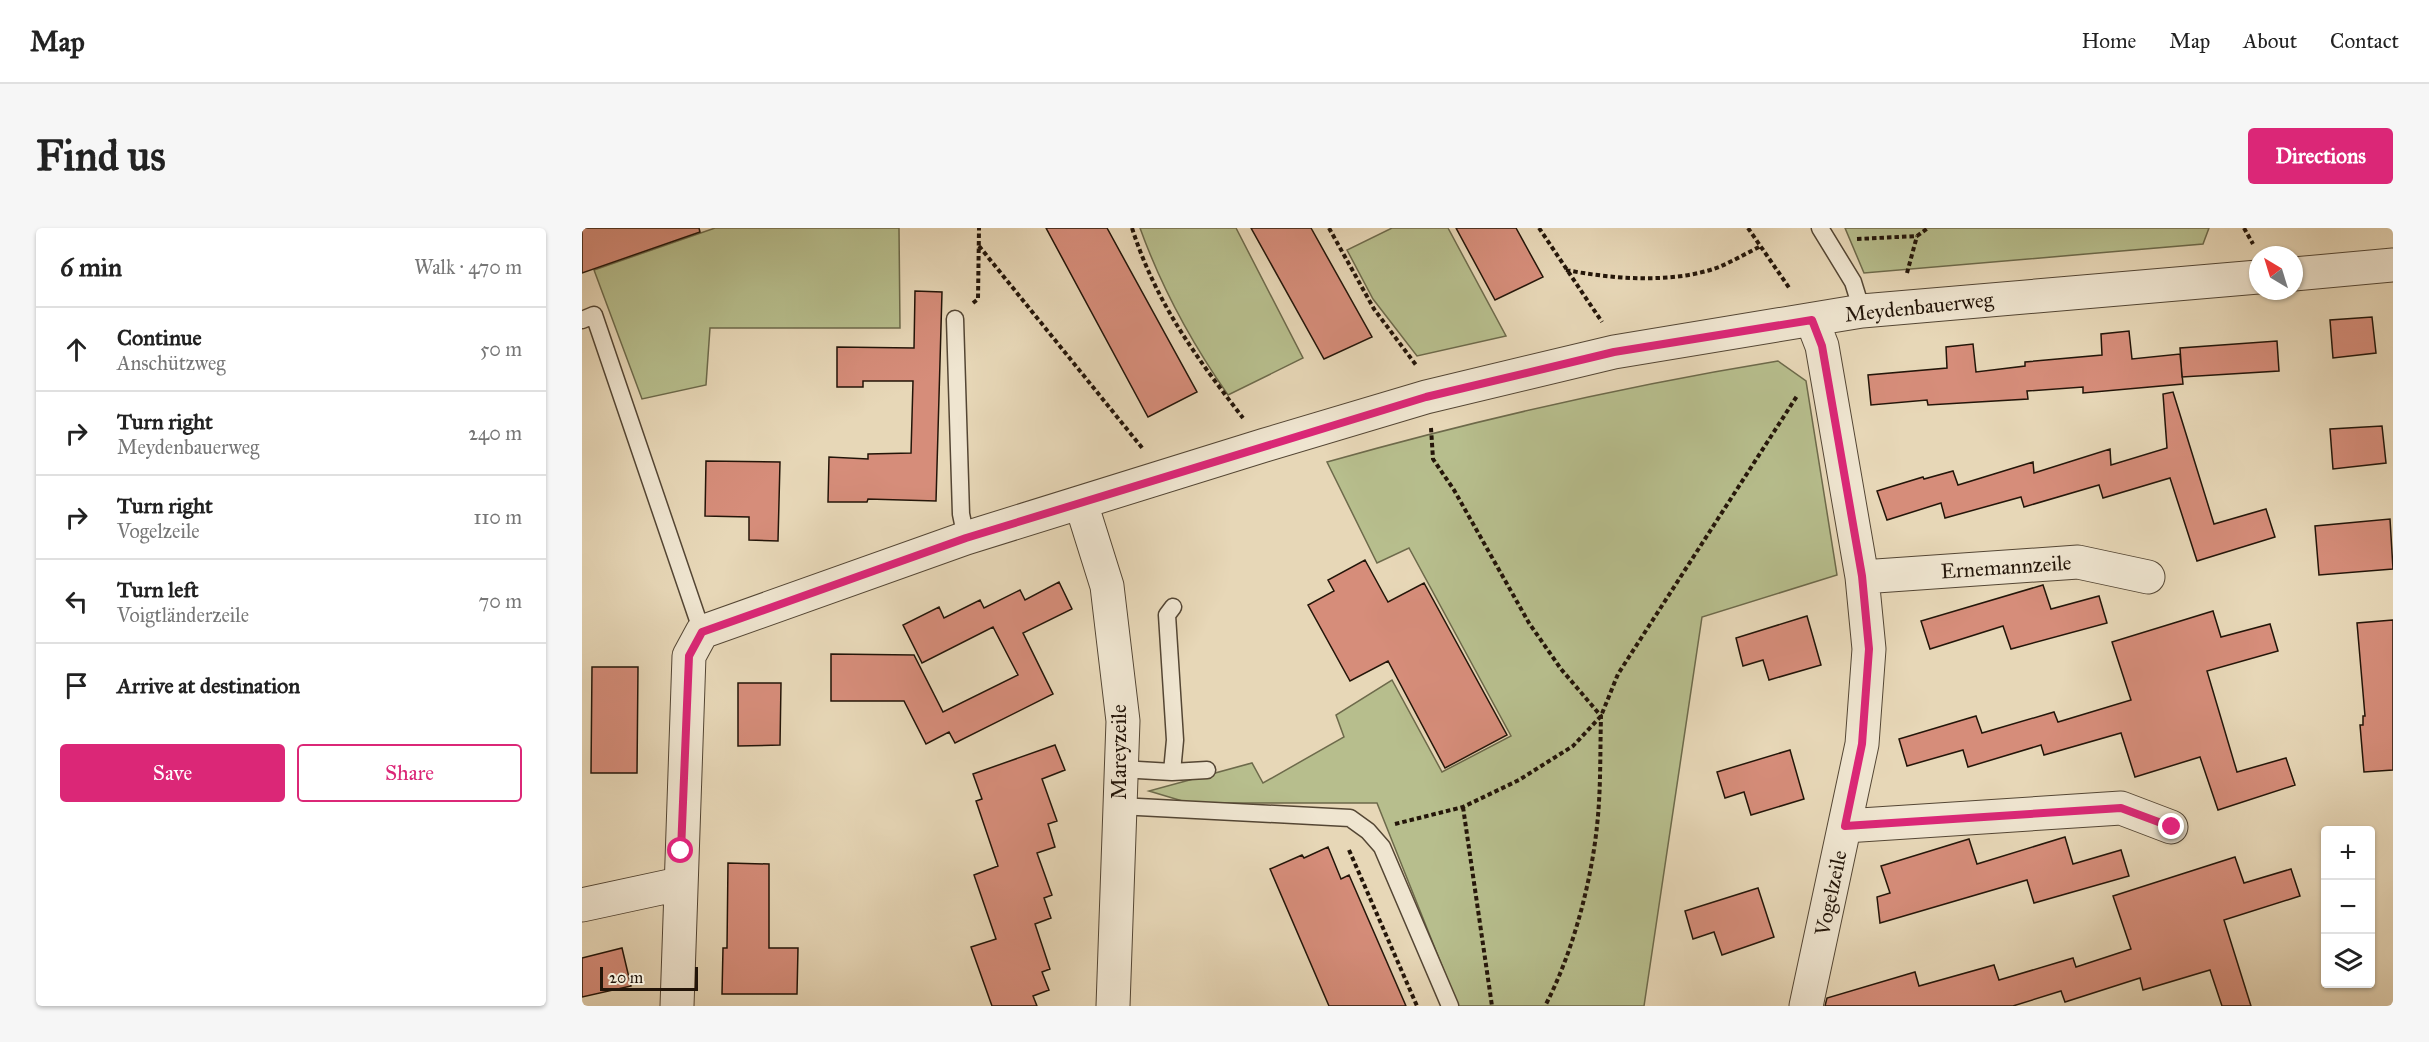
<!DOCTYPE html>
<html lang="en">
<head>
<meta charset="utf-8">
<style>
  :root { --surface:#fff; --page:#f6f6f6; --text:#222; --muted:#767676; --line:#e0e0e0; --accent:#db2777 }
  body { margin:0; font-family:"IM FELL Great Primer",serif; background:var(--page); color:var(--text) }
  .controls { position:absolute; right:18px; bottom:18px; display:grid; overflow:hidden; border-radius:6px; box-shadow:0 2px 4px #0004 }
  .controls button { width:54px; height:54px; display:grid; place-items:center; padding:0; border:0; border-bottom:2px solid var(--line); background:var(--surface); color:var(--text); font:30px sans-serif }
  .compass { position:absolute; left:1667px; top:18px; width:54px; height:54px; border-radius:50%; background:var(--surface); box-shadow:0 2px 4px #0004; rotate:322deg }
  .scale { position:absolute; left:18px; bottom:15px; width:98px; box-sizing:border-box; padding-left:6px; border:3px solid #231509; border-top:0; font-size:16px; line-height:21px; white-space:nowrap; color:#231509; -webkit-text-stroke:4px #efe5d0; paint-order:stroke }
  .stop { position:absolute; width:18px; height:18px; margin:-14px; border:4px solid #db2777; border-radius:50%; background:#fff }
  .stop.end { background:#db2777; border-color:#fff; box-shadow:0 2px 6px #0008 }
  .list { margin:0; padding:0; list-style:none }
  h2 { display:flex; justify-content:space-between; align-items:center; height:78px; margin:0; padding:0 24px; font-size:26px }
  h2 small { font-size:20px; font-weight:400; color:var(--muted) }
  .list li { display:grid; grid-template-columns:39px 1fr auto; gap:18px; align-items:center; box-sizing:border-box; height:84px; padding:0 24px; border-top:2px solid var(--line) }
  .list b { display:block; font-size:22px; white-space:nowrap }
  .list p { margin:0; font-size:20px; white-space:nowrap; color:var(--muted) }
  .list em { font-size:20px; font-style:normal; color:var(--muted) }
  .actions { display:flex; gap:12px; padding:18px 24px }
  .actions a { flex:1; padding:14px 0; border:2px solid var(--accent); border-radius:6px; text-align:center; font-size:21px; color:var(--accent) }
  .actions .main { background:var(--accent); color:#fff }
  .icon { flex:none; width:33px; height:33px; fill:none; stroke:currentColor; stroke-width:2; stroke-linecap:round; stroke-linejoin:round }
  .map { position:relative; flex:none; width:1811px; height:778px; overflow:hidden; border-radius:6px }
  header { display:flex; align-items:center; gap:36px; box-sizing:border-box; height:84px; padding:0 30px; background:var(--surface); border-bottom:2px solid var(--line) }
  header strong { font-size:28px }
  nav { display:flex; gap:33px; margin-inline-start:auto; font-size:21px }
  .intro { display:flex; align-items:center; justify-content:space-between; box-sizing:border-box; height:144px; padding:0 36px }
  h1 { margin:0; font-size:42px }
  .button { padding:15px 27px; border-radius:6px; background:var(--accent); color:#fff; font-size:21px; font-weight:700 }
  main { display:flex; gap:36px; padding:0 36px }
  aside { flex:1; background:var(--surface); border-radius:6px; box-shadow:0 2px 4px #0004 }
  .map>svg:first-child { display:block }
  .green { fill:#b7be8d; stroke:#6d6a4b; stroke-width:1.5 }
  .building { fill:#d68d7a; stroke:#231509; stroke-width:1.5 }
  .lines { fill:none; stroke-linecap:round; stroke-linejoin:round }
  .lane-casing { stroke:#544634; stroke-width:19 }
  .street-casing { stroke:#544634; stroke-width:35 }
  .path { stroke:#231509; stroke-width:4; stroke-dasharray:4.5 3; stroke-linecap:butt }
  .lane { stroke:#efe5d0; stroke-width:16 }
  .street { stroke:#efe5d0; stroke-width:33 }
  .route { stroke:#db2777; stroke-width:8 }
  .labels { text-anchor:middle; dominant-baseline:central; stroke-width:4.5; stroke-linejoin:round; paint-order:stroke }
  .street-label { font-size:21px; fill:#231509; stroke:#efe5d0 }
</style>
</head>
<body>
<header>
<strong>Map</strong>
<nav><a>Home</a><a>Map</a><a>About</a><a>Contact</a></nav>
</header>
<div class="intro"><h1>Find us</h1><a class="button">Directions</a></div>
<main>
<aside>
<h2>6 min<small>Walk · 470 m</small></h2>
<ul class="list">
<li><svg class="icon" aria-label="ahead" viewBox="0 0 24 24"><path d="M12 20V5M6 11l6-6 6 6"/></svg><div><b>Continue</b><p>Anschützweg</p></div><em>50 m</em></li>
<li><svg class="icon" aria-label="right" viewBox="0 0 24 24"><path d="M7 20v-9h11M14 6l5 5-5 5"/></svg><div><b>Turn right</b><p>Meydenbauerweg</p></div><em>240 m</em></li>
<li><svg class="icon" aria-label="right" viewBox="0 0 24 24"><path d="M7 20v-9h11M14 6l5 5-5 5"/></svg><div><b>Turn right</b><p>Vogelzeile</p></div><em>110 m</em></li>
<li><svg class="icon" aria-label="left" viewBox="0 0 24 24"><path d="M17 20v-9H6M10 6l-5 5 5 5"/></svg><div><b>Turn left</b><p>Voigtländerzeile</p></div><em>70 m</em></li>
<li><svg class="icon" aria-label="arrive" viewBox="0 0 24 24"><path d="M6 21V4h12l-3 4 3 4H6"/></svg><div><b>Arrive at destination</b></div></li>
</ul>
<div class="actions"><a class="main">Save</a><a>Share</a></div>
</aside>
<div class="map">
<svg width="1811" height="778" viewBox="0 0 1811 778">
  <rect width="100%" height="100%" fill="#e7d7b7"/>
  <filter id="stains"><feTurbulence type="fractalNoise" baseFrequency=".00333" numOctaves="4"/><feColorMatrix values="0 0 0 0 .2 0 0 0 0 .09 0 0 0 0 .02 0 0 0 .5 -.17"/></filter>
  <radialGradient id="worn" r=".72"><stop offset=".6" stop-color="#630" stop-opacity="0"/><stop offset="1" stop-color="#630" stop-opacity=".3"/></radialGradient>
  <path class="green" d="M 133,0 L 317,0 L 318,100 L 128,100 L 124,157 L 60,171 L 12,42 Z
    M 558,0 L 654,0 L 721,130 L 646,167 C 609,114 580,61 558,0 Z
    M 810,0 L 866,0 L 924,108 L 835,128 L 791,71 L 765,22 Z
    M 1263,0 L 1627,0 L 1621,16 L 1282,45 Z
    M 1196,133 L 1224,153 L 1255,347 L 1120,389 L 1062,778 L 876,778 L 795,575 L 607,575 L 567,563 L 670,535 L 681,555 L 762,509 L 754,487 L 810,452 L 860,544 L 929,508 L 827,320 L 795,335 L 745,234 C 894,192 1043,158 1196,133 Z"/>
  <path class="building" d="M 0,0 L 117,0 L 118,4 L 0,45 Z
    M 464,0 L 525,0 L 615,164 L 566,189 Z
    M 669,0 L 729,0 L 790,109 L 742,131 Z
    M 874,0 L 934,0 L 961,49 L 913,72 Z
    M 333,63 L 360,64 L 354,273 L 286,271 L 285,274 L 246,274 L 247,229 L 286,231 L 286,226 L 329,225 L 331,153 L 281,153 L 281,159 L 255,159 L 255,119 L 332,120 Z
    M 1790,89 L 1794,125 L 1751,130 L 1748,92 Z
    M 1547,103 L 1550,131 L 1598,126 L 1601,156 L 1501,165 L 1501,159 L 1445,163 L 1446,171 L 1346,177 L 1345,172 L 1289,177 L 1286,147 L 1365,140 L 1364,119 L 1391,116 L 1394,144 L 1443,138 L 1443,134 L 1520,127 L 1519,106 Z
    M 1695,113 L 1697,143 L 1600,149 L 1598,120 Z
    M 1591,164 L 1632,296 L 1684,281 L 1693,309 L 1615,333 L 1588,250 L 1521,270 L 1517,257 L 1442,279 L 1439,269 L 1363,290 L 1359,275 L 1305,292 L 1295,263 L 1341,249 L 1342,251 L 1371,243 L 1376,257 L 1451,234 L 1452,245 L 1528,221 L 1529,237 L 1585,220 L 1581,166 Z
    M 1800,198 L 1804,235 L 1751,241 L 1748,201 Z
    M 124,233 L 198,234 L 196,313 L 167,312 L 167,289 L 123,288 Z
    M 1808,291 L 1811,341 L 1737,347 L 1733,298 Z
    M 783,332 L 806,374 L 842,355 L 925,507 L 863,540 L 806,433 L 768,453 L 726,377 L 752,363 L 746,352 Z
    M 477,354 L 490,381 L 441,405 L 471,466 L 373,515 L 367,504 L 344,516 L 322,473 L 249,473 L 249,426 L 332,427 L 361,484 L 436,447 L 411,399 L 340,435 L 321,397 L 357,379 L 362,390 L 398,372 L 402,380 L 438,362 L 443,372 Z
    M 1461,357 L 1469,381 L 1517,368 L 1525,395 L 1429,421 L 1421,398 L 1348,421 L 1339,393 Z
    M 1631,383 L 1639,409 L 1688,396 L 1696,423 L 1625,443 L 1655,544 L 1704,530 L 1713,557 L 1636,582 L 1618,529 L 1553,549 L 1539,505 L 1462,527 L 1459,517 L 1386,539 L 1381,522 L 1325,538 L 1317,511 L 1394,488 L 1400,505 L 1472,484 L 1476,494 L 1549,472 L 1530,414 Z
    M 1225,388 L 1239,437 L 1187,452 L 1181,432 L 1161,438 L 1154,410 Z
    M 1811,392 L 1811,542 L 1782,544 L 1778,497 L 1781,497 L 1781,488 L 1783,488 L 1775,395 Z
    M 10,439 L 56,439 L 55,545 L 9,545 Z
    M 156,455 L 199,455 L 198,517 L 156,518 Z
    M 473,517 L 483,542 L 460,551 L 475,593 L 466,596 L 473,619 L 455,625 L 470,667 L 462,670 L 469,690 L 453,696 L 468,741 L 460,744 L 467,762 L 451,768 L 455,778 L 410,778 L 389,719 L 414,711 L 392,647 L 416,638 L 394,573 L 400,571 L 391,546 Z
    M 1208,522 L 1222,571 L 1169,587 L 1162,564 L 1143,570 L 1135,544 Z
    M 1483,609 L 1491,636 L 1539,622 L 1547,648 L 1452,675 L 1445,652 L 1298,695 L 1295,669 L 1308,665 L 1299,638 L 1387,611 L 1395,636 Z
    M 746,619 L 759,651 L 767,647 L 824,778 L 747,778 L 688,641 L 720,627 L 722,630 Z
    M 1653,629 L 1662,655 L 1709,641 L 1718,668 L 1642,692 L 1669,778 L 1640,778 L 1628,742 L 1561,762 L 1558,750 L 1483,774 L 1479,763 L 1431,778 L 1243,778 L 1245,770 L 1333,744 L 1337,758 L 1412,737 L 1417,752 L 1491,730 L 1494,739 L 1549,721 L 1531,668 Z
    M 146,635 L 187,636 L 187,720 L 216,720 L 215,766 L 140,766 L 141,720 L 145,720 Z
    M 1176,660 L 1192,709 L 1140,727 L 1132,704 L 1111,711 L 1103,683 Z
    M 40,720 L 49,758 L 0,769 L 0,730 Z"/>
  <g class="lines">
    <g class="lane-casing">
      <path id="lane" d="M 1238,0 L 1271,54 L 1280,83
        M 373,91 L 379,286 L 384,310
        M 0,92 L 12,87 L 120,404
        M 539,541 L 590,544 L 625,542
        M 590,544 L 593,512 L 585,387 L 591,379
        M 537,578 L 768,590 L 786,603 L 800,619 L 868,778"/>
    </g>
    <g class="street-casing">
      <path id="street" d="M 1712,46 L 1811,37
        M 499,275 L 525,358 L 541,493 L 531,778
        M 1280,349 L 1496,334 L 1566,349
        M 1263,598 L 1539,580 L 1589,599
        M 0,677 L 97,656
        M 95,778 L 107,428 L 120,404 L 384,310 L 683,217 L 844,169 L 1032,124 L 1280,83 L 1676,49
        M 1224,778 L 1280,516 L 1287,421 L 1280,349 L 1240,118 L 1230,92"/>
    </g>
    <path class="path" d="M 550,0 C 574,75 614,129 661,190
      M 747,0 L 792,81 L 834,137
      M 957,0 L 1020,94
      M 1166,0 L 1208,61
      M 1662,0 L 1671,16
      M 1275,11 L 1335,8 L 1346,0
      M 397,18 L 561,221
      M 984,42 C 1031,51 1091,56 1137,39 C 1151,33 1165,25 1179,18
      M 1325,45 L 1335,8
      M 391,75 L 396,71 L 397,0
      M 849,200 L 851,231 L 872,262 L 947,395 L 979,441 L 1019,488 C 1018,525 1019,562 1015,598 C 1009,656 990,727 963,778
      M 881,579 L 910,778
      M 813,596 L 881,579 L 937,552 L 991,518 L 1019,488 L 1036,446 L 1215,168
      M 767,622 L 835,778"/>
    <use href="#lane" class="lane"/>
    <use href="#street" class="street"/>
  </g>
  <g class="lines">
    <path class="route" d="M 99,623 L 107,428 L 120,404 L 384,310 L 844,169 L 1032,124 L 1230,92 L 1240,118 L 1280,348 L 1287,421 L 1280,516 L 1263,598 L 1539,580 L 1590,599"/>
  </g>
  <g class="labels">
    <g class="street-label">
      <text transform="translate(1337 79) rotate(-6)">Meydenbauerweg</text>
      <text transform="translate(1424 339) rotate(-4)">Ernemannzeile</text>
      <text transform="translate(537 524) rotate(-90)">Mareyzeile</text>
      <text transform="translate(1249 665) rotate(-78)">Vogelzeile</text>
    </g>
  </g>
  <rect width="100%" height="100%" filter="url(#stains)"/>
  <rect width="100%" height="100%" fill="url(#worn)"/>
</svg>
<div class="controls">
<button>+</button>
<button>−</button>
<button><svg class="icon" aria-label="layers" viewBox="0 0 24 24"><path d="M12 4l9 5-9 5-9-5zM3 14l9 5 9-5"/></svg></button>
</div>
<svg class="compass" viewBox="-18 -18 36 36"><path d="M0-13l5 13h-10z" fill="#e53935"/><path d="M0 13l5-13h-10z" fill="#767676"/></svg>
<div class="scale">20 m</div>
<div class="stop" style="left:99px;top:623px"></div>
<div class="stop end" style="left:1590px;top:599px"></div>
</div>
</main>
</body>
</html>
